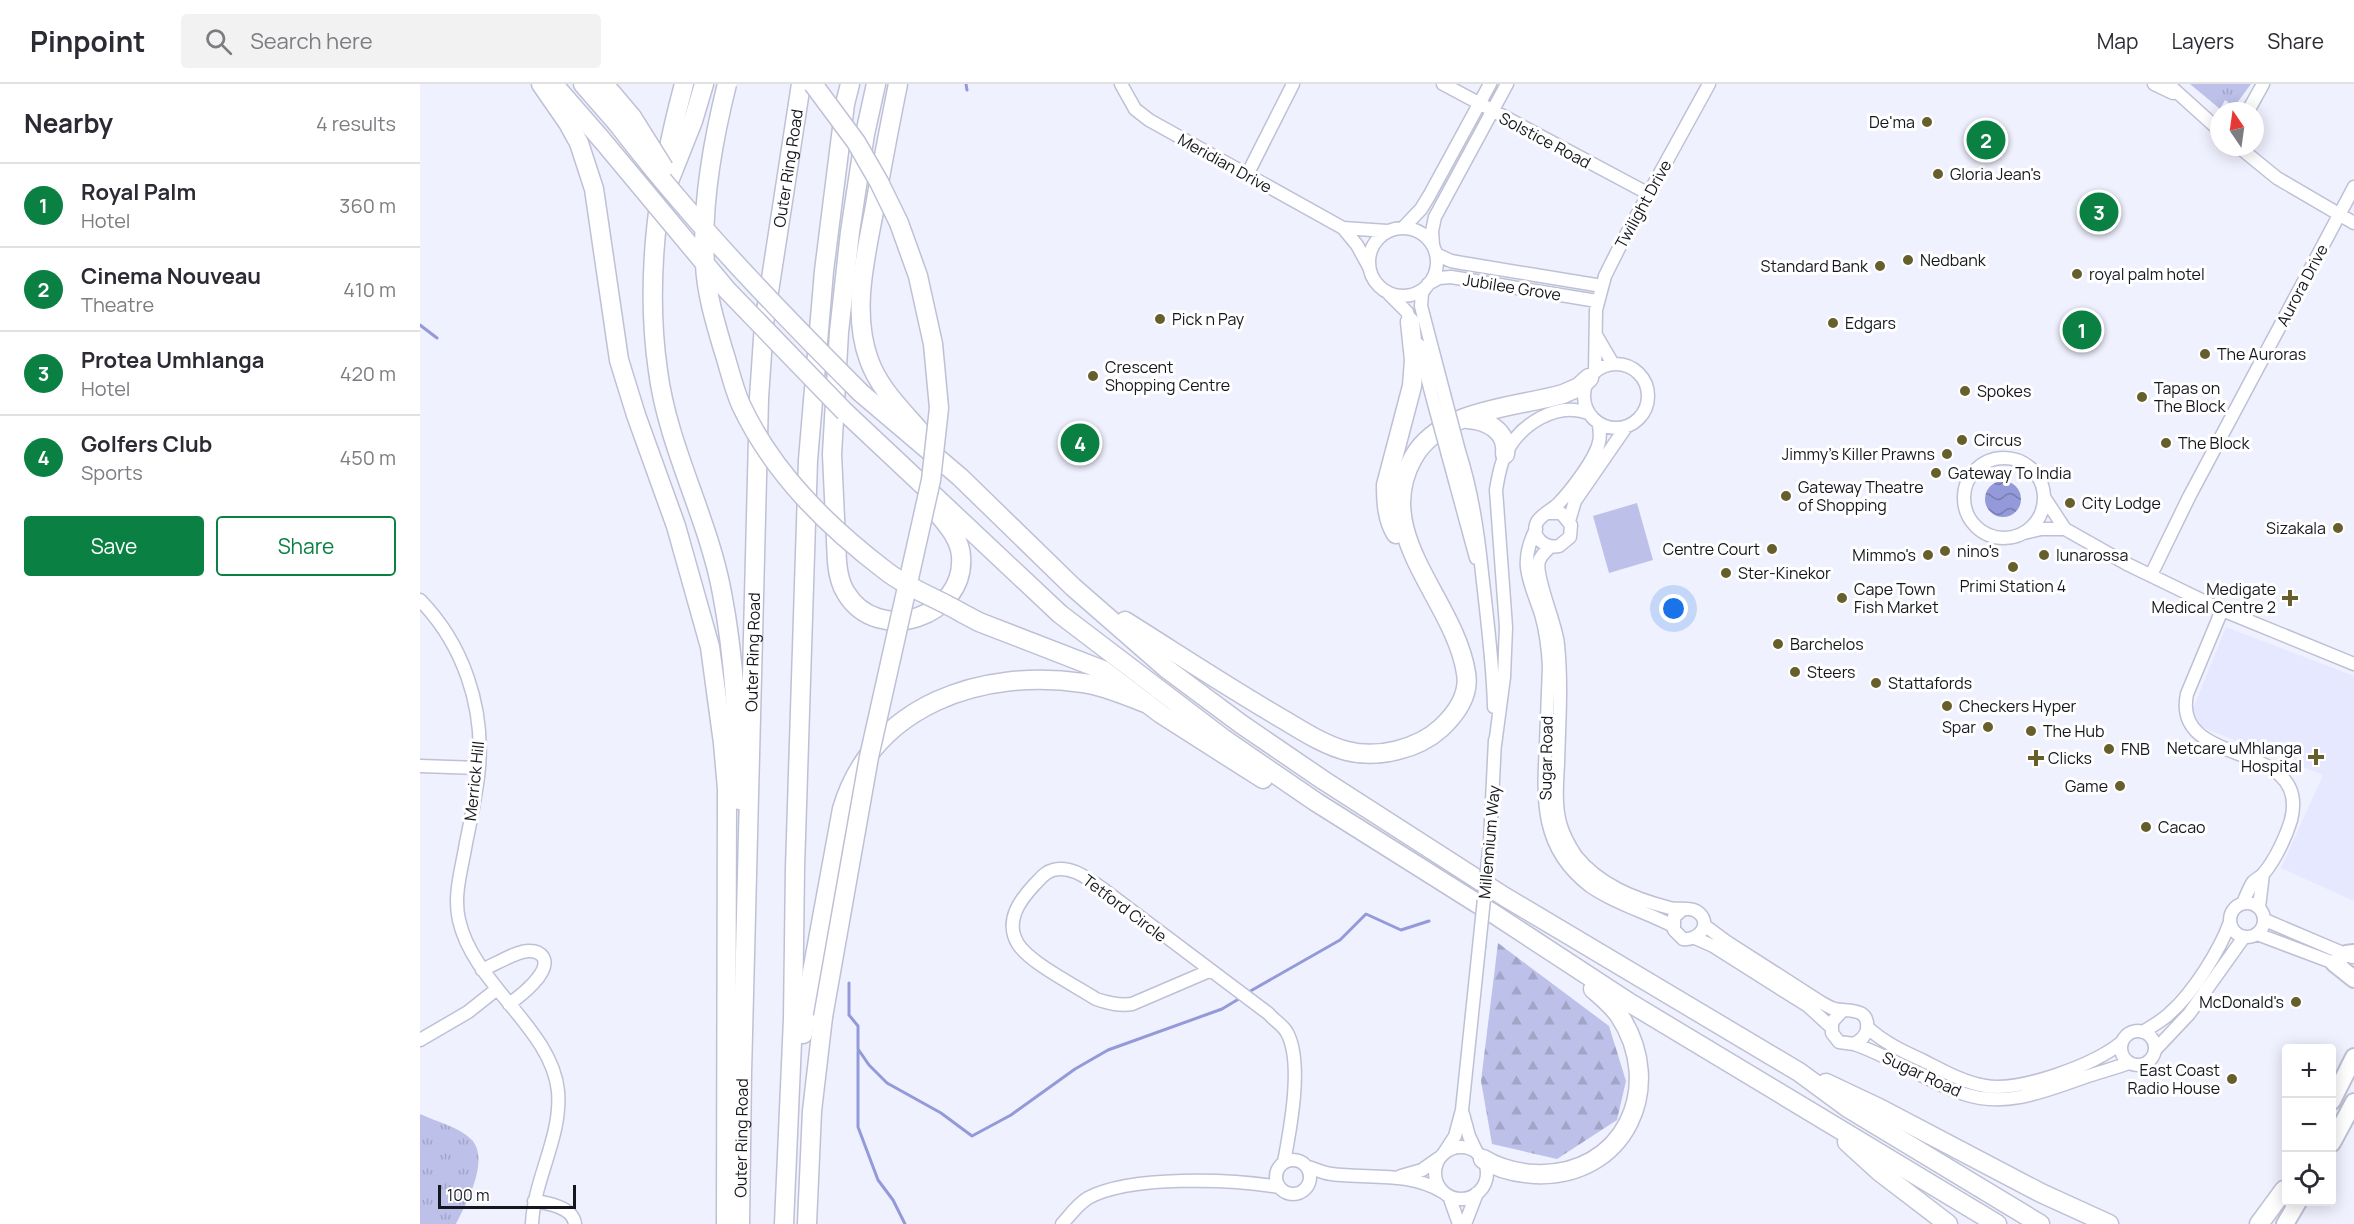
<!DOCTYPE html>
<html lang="en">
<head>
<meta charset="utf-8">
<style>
  :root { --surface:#fff; --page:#f2f2f3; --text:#2b2b33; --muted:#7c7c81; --line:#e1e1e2; --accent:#0b8043 }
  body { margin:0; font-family:Manrope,sans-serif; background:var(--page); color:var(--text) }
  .controls { position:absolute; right:18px; bottom:18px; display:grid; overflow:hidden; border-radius:6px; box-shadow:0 3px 15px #0003 }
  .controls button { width:54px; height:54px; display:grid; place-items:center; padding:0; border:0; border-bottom:2px solid var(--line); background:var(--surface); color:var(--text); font:30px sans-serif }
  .compass { position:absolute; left:1790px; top:18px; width:54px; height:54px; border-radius:50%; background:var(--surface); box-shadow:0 3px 15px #0003; rotate:347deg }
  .scale { position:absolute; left:18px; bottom:15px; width:138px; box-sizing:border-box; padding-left:6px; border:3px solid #16171e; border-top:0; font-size:16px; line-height:21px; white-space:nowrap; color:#16171e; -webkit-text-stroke:4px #fff; paint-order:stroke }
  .you { position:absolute; left:1254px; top:525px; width:21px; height:21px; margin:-15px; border:4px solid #fff; border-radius:50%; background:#1a73e8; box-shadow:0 0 0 9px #1a73e833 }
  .badge { display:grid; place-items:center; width:39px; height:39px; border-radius:50%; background:var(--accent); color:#fff; font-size:20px; font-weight:700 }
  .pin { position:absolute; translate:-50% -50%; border:3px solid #fff; box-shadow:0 2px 6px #0006 }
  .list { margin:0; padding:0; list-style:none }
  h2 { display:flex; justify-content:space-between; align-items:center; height:78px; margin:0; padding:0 24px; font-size:26px }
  h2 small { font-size:20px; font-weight:400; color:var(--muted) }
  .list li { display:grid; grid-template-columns:39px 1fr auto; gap:18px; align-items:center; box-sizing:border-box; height:84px; padding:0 24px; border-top:2px solid var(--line) }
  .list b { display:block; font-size:22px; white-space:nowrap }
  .list p { margin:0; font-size:20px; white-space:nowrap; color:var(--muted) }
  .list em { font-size:20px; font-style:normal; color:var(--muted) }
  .actions { display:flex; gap:12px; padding:18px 24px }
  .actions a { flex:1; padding:14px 0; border:2px solid var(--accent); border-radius:6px; text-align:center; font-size:21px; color:var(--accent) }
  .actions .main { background:var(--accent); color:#fff }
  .icon { flex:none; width:33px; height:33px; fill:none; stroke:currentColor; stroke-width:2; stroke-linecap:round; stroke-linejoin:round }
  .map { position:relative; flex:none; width:1934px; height:1140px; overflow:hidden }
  header { display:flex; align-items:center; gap:36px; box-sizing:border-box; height:84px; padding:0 30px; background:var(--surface); border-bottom:2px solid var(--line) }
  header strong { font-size:28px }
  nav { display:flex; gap:33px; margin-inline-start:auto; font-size:21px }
  .search { width:420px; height:54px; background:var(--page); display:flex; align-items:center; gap:15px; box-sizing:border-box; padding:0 21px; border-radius:6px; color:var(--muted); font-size:22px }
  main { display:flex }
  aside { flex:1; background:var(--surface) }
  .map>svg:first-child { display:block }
  .built { fill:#e5e8fe }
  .grass { fill:url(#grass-tufts) }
  .forest { fill:url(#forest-firs) }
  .garden { fill:#bdc1e9 }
  .water { fill:url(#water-waves) }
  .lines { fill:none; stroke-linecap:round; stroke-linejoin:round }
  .stream { stroke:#9499d9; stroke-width:3 }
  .minor-casing { stroke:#bec1d5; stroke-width:15 }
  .major-casing { stroke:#bec1d5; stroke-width:20 }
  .highway-casing { stroke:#bec1d5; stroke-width:21 }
  .minor { stroke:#fff; stroke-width:12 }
  .major { stroke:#fff; stroke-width:16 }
  .highway { stroke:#fff; stroke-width:18 }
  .minor-bridge-casing { stroke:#bec1d5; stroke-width:15; stroke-linecap:butt }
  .highway-bridge-casing { stroke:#bec1d5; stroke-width:21; stroke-linecap:butt }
  .minor-bridge { stroke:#fff; stroke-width:12 }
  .highway-bridge { stroke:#fff; stroke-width:18 }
  .poi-dot { fill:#675f2b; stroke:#fff; stroke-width:2 }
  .labels { text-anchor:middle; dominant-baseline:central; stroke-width:6; stroke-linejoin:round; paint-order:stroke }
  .poi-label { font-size:16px; fill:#16171e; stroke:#fff; text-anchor:start }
  .street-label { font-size:16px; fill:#16171e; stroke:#fff }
</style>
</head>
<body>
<header>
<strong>Pinpoint</strong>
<div class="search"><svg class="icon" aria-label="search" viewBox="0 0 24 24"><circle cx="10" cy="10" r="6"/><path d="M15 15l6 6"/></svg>Search here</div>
<nav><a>Map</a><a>Layers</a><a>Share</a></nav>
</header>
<main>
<aside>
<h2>Nearby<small>4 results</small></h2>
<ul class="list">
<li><span class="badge">1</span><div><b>Royal Palm</b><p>Hotel</p></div><em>360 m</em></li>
<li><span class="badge">2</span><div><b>Cinema Nouveau</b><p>Theatre</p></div><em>410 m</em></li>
<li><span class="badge">3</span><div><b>Protea Umhlanga</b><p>Hotel</p></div><em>420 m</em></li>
<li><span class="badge">4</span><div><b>Golfers Club</b><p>Sports</p></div><em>450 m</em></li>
</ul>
<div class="actions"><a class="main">Save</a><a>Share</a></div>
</aside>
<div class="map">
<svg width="1934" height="1140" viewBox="0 0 1934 1140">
  <defs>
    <pattern id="grass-tufts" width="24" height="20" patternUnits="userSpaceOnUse" patternTransform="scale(1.5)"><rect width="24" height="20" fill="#bdc1e9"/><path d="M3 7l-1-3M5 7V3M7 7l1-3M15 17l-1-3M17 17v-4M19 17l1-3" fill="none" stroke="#a2a5c7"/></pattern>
    <pattern id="forest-firs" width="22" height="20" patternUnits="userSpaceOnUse" patternTransform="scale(1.5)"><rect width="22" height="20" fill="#bdc1e9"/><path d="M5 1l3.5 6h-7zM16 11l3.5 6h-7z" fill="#a2a5c7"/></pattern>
    <pattern id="water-waves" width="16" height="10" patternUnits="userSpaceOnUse" patternTransform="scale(1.5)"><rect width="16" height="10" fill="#9499d9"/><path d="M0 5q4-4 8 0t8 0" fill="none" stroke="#787caf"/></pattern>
  </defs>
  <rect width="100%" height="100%" fill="#f0f1fe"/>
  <path class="built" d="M 1806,543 L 1934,592 L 1934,817 L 1861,784 L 1903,691 L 1840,666 L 1836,662 L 1830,662 L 1779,642 L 1773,625 Z"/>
  <path class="grass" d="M 1770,0 L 1831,0 L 1814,23 L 1805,16 L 1800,25 Z
    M 0,1030 C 17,1038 37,1042 51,1055 C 71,1075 46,1120 36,1140 L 0,1140 Z"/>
  <path class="forest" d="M 1078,859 L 1189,942 L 1206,997 L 1197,1036 L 1137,1075 L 1072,1060 L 1061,997 Z"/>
  <path class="garden" d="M 1217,419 L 1233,476 L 1189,489 L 1173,432 Z"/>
  <path class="water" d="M1565 415a18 18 0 1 1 36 0a18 18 0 1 1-36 0Z"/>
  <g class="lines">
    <path class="stream" d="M 546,0 L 547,6
      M 0,241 L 17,254
      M 429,899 L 429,931 L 438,942 L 438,965 L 449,981 L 467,999 L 521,1029 L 552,1052 L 591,1031 L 655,985 L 688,966 L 802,925 L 822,913
      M 827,909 L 920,856 L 946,830 L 981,846 L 1009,837
      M 438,967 L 438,1043 L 458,1096 L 473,1116 L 485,1140"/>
    <g class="minor-casing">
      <path id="minor" d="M 701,0 L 715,25 L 729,36 L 923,144 L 967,147
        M 1023,0 L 1229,110
        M 1734,0 L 1753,9
        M 1748,0 L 1799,46
        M 1828,27 L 1843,0
        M 1819,63 L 1857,94 L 1934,139
        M 827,91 L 873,0
        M 923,144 L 937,161 L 949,183
        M 983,144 L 1001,125 L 1009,112 L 1070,0
        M949 178a34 34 0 1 1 68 0a34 34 0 1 1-68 0Z
        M 1013,161 L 1012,147 L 1015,133 L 1087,0
        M 1016,170 L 1031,177 L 1042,179 L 1182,202
        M 1008,200 L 1019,194 L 1031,193 L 1177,217
        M 1006,203 L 1002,209 L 1001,222 L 1024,310
        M 969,210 L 987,228 L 993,245
        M 1176,251 L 1193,280
        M 999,261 L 1012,312
        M1164 312a32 32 0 1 1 64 0a32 32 0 1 1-64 0Z
        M 1175,288 L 1176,226 L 1185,192 L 1201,160 L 1289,0
        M 1039,367 C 1052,407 1058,448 1062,489 C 1067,534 1073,578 1074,623
        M 1028,371 L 1056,474
        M1544 414a40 40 0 1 1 80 0a40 40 0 1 1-80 0Z
        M 1624,413 L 1645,445 L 1707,480 L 1802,526 L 1934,580
        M 1127,429 L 1141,429 L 1151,441 L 1150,453 L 1139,462 C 1125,465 1110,453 1117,438 C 1122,430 1132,426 1138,420 C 1151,407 1176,374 1179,358 C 1181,351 1179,345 1179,339
        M 1149,437 L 1155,417 L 1206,343
        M 1116,445 C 1098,480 1110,497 1121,530 C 1126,547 1128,564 1129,582 C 1128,608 1127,634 1126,660 C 1123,716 1120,764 1170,802 C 1194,819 1226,828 1253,842
        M 1604,449 L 1621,445 L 1645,445
        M 1130,463 C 1126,467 1121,471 1119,477 C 1114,492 1137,541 1138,561 C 1142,600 1139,640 1138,680 C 1137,699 1135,720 1140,739 C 1143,750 1150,763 1156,772 C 1179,801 1215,815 1250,824 C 1259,826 1269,823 1276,827 C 1293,837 1281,857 1263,855 L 1254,846 L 1254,833 L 1261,827
        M 1731,491 L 1769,413 L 1934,103
        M 0,516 C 43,560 64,622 59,683 C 57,708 51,734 46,759 C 42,784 33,811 39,836 C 53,900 132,945 138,1007 C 142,1053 114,1094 112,1140
        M 1802,526 L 1767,610 C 1751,686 1892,654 1871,736 C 1866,753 1855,776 1844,789 C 1841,793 1836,795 1833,798 C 1829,804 1826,812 1823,819
        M 1075,661 L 1084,593 L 1086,543 L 1076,406 C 1078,394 1080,380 1086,369 C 1100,341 1136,317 1168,329
        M 0,682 L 59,684
        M 1070,757 L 1075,656
        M1810 836a17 17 0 1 1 34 0a17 17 0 1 1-34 0Z
        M 1839,823 L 1843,790
        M 1845,836 L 1932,873
        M 1284,841 L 1307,858 L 1402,919 C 1406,921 1410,924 1415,925 C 1427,928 1450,922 1447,946 C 1445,953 1440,957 1434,960 L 1419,958 L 1412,949 L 1412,938 L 1423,926
        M 1837,850 L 1922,882
        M 1275,854 L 1293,862 L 1388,922 L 1411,943
        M 62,886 C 74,881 98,866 110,867 C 115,867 120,869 123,873 C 132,888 99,913 89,920
        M 789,887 L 712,920 C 699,922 688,919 676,915 C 656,902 610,879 598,860 C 584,837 600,816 615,800 C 621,794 625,788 633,786 C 652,781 668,795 683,805 L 849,930 C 854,936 862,941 866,947 C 884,976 870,1046 864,1078
        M 1447,943 C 1463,958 1482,967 1502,976 C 1522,986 1542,998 1565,1002 C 1601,1008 1674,981 1702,958
        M1701 964a17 17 0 1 1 34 0a17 17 0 1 1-34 0Z
        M 1723,948 C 1732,942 1742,937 1750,929 C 1773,909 1800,866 1810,838
        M 0,956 L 48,928 L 77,905
        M 1434,960 C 1472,973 1506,997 1544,1010 C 1586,1024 1625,1007 1665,993 C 1680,988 1695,984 1709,979
        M 1735,966 L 1769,930 L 1824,853
        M 1043,1030 L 1049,1052 L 1057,1069
        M1015 1089a26 26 0 1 1 52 0a26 26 0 1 1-52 0Z
        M 1024,1069 L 1035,1052 L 1042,1026 L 1059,863
        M856 1093a17 17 0 1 1 34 0a17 17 0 1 1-34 0Z
        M 888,1083 C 895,1085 903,1089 911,1090 C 949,1095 988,1087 1023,1108
        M 981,1092 L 1002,1086 L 1019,1074
        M 1029,1112 L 1039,1140
        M 114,1117 C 128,1119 153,1123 155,1140
        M 642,1140 C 650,1131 658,1120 668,1114 C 710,1091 812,1095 859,1103
        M 1045,1140 L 1057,1109"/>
    </g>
    <g class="major-casing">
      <path id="major" d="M 1926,870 L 1934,869
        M 1914,879 L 1934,895
        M 1912,1017 L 1934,973
        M 1912,1059 L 1934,1018
        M 1865,1140 L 1878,1118"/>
    </g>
    <g class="highway-casing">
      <g id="highway">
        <path d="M 121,0 L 148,39 L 159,59 L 174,105 L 199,276 L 216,331 L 256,442 L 290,563 L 303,659 L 307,705 L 306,1140"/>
        <path d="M 163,0 L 197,39"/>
        <path d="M 184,0 L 212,33"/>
        <path d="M 264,0 C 239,93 224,191 238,287 C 248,364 288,433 302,509 C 315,576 318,648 319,716"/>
        <path d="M 456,0 L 445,50 L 430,148 L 419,248 L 412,370 L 417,478 C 418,489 420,500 426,509 C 458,562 546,533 541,472 C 540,454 525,438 514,425"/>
        <path d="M 478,0 C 470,40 462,81 455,122 C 446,171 431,227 449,276 C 459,304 480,324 499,346"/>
        <path d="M 136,3 L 182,56"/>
        <path d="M 250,95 L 273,37 L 284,0"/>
        <path d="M 441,309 L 540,393 L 653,503 L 747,585 L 821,640 L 903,696 L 1085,813 L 1379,988 L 1428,1024 L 1620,1140"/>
        <path d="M 425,328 L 640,530 L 804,655 L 896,718 L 1074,830 L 1210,919 L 1577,1140"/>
        <path d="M 1047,335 C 1067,336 1088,347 1085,370"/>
        <path d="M 976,450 C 967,436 966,418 966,401 L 992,302 L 994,276 L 990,238"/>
        <path d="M 542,529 L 559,538 L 683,586 L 741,630 L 843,695"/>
        <path d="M 705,537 C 756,569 806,602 859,633 C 880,645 903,661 927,667 C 958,675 998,665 1021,644 C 1036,630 1050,611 1046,589 C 1035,516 950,450 993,374 C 1020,325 1094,324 1143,310 L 1159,303 L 1169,294"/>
        <path d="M 383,950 L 392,888 L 422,725 C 453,620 563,584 663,599 C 685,602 707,612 728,620"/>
        <path d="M 1406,999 L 1461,1025 L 1621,1109 L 1689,1140"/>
        <path d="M 1427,1058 L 1460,1088 L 1528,1140"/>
        <path d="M 1063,1075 C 1079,1085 1097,1089 1115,1090 C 1204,1094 1247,1003 1199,931 C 1192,921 1182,913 1173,905"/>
        <path id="s1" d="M 320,1140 L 322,989 L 339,314 L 344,240 L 381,0"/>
        <path d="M 364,1140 L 373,935 L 375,784 L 388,376 L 404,187 L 425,20 L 430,0"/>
        <path d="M 387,1140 L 392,1027 L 403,933"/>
        <path d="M 1839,1140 L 1864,1106"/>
      </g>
    </g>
    <use href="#minor" class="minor"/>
    <use href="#major" class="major"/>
    <use href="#highway" class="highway"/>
    <g class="minor-bridge-casing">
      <path id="minor-bridge" d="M 1024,310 L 1039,367
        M 1012,312 L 1028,371
        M 1059,863 L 1070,757"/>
    </g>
    <g class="highway-bridge-casing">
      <path id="highway-bridge" d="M 307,0 C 293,56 281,122 285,180 C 286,208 295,238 303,265 C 309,283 313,303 321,321 C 353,389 407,442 466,487 C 489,505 517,514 542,529
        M 393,0 L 436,58 L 459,98 L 479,139 L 498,192 L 513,260 L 519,324 L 511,396 L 449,673 L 403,933
        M 212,33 L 244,84
        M 197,39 C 271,136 355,223 441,309
        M 182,56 L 307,206 L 425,328"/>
    </g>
    <use href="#minor-bridge" class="minor-bridge"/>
    <use href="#highway-bridge" class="highway-bridge"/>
  </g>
  <g class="poi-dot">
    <circle cx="1507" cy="38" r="6"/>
    <circle cx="1518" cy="90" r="6"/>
    <circle cx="1488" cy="176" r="6"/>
    <circle cx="1460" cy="182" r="6"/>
    <circle cx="1657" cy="190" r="6"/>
    <circle cx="740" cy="235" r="6"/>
    <circle cx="1413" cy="239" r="6"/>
    <circle cx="1785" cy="270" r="6"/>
    <circle cx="673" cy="292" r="6"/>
    <circle cx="1545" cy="307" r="6"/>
    <circle cx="1722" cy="313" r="6"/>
    <circle cx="1542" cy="356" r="6"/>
    <circle cx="1746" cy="359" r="6"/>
    <circle cx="1527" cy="370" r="6"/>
    <circle cx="1516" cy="389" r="6"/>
    <circle cx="1366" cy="412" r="6"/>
    <circle cx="1650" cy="419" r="6"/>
    <circle cx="1918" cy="444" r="6"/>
    <circle cx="1352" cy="465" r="6"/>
    <circle cx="1525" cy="467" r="6"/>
    <circle cx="1508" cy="471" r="6"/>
    <circle cx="1624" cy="471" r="6"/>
    <circle cx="1593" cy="483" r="6"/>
    <circle cx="1306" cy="489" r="6"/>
    <circle cx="1422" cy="514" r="6"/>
    <path d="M1867 505h6v6h6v6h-6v6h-6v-6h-6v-6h6z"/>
    <circle cx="1358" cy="560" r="6"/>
    <circle cx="1375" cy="588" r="6"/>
    <circle cx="1456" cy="599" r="6"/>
    <circle cx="1527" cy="622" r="6"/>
    <circle cx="1568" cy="643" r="6"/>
    <circle cx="1611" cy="647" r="6"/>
    <circle cx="1689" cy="665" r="6"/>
    <path d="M1893 664h6v6h6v6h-6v6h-6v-6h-6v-6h6z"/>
    <path d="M1613 665h6v6h6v6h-6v6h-6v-6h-6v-6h6z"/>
    <circle cx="1700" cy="702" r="6"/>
    <circle cx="1726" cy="743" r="6"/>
    <circle cx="1876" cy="918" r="6"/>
    <circle cx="1812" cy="995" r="6"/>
  </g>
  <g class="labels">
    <g class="poi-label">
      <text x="1495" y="38" text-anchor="end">De'ma</text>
      <text x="1530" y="90">Gloria Jean's</text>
      <text x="1500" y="176">Nedbank</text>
      <text x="1448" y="182" text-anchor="end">Standard Bank</text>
      <text x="1669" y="190">royal palm hotel</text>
      <text x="752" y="235">Pick n Pay</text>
      <text x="1425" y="239">Edgars</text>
      <text x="1797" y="270">The Auroras</text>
      <text x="685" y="283">Crescent<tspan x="685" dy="18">Shopping Centre</tspan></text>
      <text x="1734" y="304">Tapas on<tspan x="1734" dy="18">The Block</tspan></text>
      <text x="1557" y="307">Spokes</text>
      <text x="1554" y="356">Circus</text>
      <text x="1758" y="359">The Block</text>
      <text x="1515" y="370" text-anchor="end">Jimmy's Killer Prawns</text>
      <text x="1528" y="389">Gateway To India</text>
      <text x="1378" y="403">Gateway Theatre<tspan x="1378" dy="18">of Shopping</tspan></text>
      <text x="1662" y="419">City Lodge</text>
      <text x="1906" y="444" text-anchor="end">Sizakala</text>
      <text x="1340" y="465" text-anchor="end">Centre Court</text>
      <text x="1537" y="467">nino's</text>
      <text x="1496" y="471" text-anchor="end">Mimmo's</text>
      <text x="1636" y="471">lunarossa</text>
      <text x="1318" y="489">Ster-Kinekor</text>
      <text x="1593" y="502" text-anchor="middle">Primi Station 4</text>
      <text x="1434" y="505">Cape Town<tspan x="1434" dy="18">Fish Market</tspan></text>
      <text x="1856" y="505" text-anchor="end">Medigate<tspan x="1856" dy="18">Medical Centre 2</tspan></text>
      <text x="1370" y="560">Barchelos</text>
      <text x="1387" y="588">Steers</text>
      <text x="1468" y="599">Stattafords</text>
      <text x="1539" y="622">Checkers Hyper</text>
      <text x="1556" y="643" text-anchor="end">Spar</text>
      <text x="1623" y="647">The Hub</text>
      <text x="1882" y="664" text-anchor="end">Netcare uMhlanga<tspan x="1882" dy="18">Hospital</tspan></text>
      <text x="1701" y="665">FNB</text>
      <text x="1628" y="674">Clicks</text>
      <text x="1688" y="702" text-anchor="end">Game</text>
      <text x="1738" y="743">Cacao</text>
      <text x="1864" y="918" text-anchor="end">McDonald's</text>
      <text x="1800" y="986" text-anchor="end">East Coast<tspan x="1800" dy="18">Radio House</tspan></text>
    </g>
    <g class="street-label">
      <text transform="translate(1125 56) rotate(28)">Solstice Road</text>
      <text transform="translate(805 79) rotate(29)">Meridian Drive</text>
      <text stroke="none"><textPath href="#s1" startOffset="1058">Outer Ring Road</textPath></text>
      <text transform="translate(1223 120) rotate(-61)">Twilight Drive</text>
      <text transform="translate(1882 201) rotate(-62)">Aurora Drive</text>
      <text transform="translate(1092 203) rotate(9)">Jubilee Grove</text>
      <text stroke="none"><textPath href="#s1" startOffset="572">Outer Ring Road</textPath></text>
      <text transform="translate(1126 674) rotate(-89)">Sugar Road</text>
      <text transform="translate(54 697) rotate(-84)">Merrick Hill</text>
      <text transform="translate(1069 758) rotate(-85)">Millennium Way</text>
      <text transform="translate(705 824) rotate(37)">Tetford Circle</text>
      <text transform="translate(1502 990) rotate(25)">Sugar Road</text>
      <text stroke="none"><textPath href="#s1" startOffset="86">Outer Ring Road</textPath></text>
    </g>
  </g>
</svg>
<div class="controls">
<button>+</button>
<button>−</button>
<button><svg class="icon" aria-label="locate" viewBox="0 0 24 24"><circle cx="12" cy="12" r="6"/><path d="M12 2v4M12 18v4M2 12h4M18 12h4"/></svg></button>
</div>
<svg class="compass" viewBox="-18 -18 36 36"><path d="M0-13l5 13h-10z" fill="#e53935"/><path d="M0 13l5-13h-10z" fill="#7c7c81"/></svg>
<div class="scale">100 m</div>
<div class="you"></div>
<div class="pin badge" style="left:1662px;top:246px">1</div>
<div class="pin badge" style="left:1566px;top:56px">2</div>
<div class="pin badge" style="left:1679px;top:128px">3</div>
<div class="pin badge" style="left:660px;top:359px">4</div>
</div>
</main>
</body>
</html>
